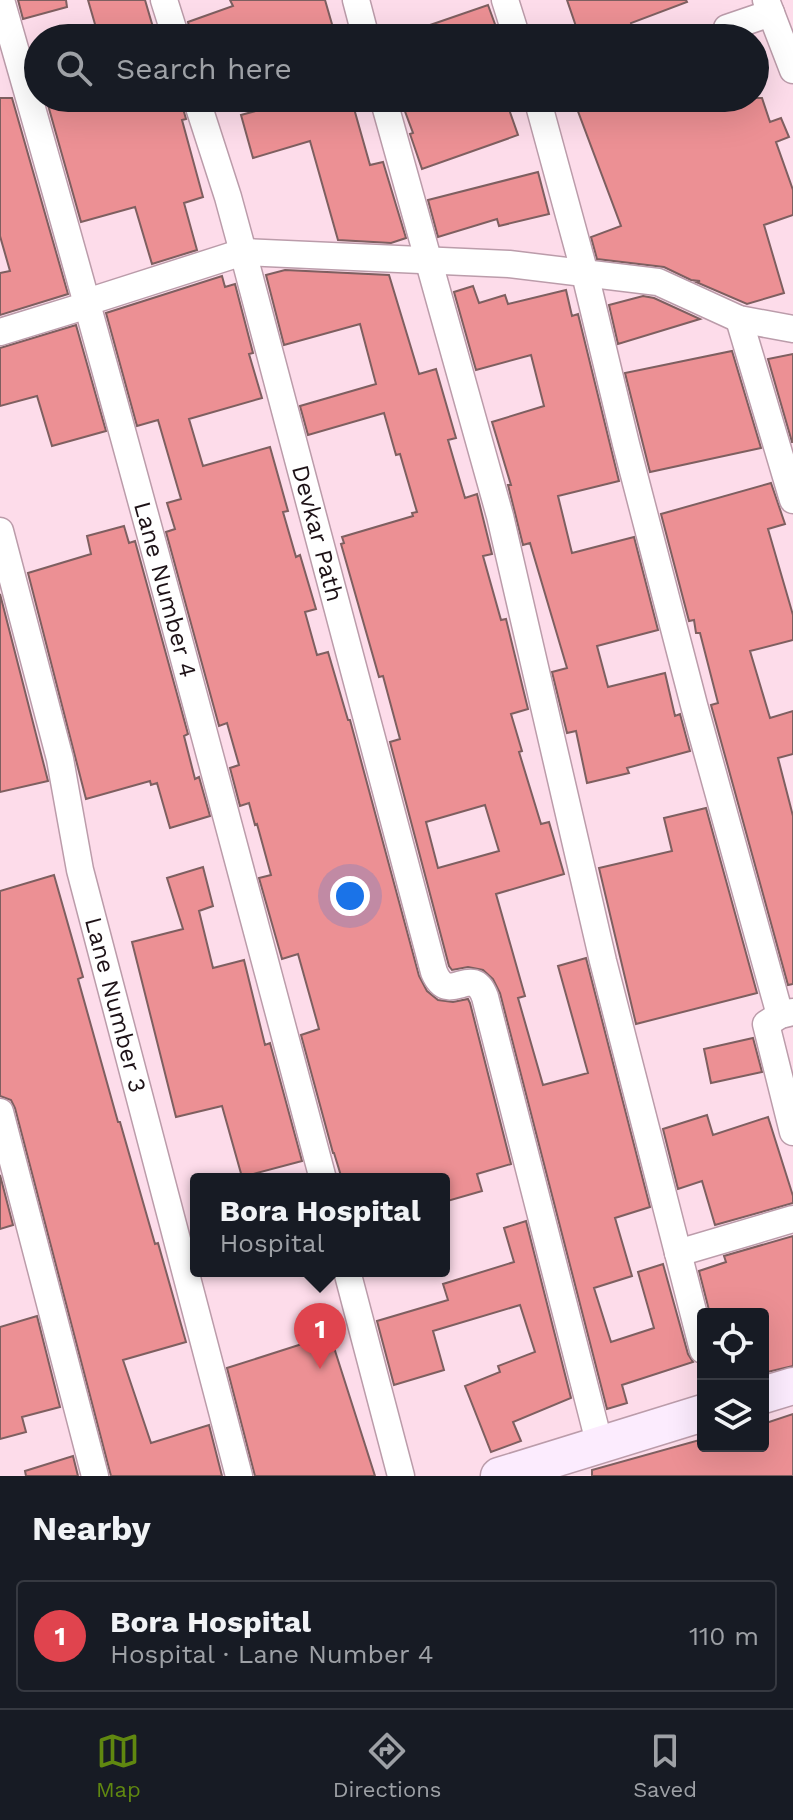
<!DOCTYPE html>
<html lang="en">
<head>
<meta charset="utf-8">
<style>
  :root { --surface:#171b24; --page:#20242c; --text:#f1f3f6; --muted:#9ea1a6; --line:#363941; --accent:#608810 }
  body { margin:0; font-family:"Work Sans",sans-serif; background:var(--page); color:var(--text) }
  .controls { position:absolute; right:24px; bottom:24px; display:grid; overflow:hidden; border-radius:8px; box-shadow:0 8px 32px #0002 }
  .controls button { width:72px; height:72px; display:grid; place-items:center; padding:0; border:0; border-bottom:2px solid var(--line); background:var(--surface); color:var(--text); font:40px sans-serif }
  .you { position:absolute; left:350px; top:896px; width:28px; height:28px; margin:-20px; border:6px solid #fff; border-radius:50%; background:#1a73e8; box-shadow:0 0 0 12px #1a73e833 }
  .badge { display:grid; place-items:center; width:52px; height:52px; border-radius:50%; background:var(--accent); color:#fff; font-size:26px; font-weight:700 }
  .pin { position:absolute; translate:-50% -66px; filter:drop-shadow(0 2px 4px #0008) }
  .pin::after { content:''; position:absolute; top:42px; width:28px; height:24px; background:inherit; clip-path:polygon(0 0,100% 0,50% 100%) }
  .popup { position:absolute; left:190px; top:1173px; width:260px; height:104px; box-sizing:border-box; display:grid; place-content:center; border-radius:8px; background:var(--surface); filter:drop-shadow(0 2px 6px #0005); font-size:26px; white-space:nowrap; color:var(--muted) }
  .popup b { font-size:30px; color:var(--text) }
  .popup::after { content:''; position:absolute; left:50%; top:100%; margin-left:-16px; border:16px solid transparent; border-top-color:var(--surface) }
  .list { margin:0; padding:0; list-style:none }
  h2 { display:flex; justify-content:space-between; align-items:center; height:104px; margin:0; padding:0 32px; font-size:34px }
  h2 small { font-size:26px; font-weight:400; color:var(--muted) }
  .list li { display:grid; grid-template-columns:52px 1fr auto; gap:24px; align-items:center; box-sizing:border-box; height:112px; margin:0 16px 16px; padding:0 16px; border:2px solid var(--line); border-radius:8px }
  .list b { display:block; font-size:30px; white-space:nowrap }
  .list p { margin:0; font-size:26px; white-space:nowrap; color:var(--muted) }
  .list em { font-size:26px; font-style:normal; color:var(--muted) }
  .icon { flex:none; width:44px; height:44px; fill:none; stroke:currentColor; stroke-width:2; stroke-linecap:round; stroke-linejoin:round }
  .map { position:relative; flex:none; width:793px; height:1476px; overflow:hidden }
  .search { position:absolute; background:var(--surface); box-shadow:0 8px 32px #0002; left:24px; right:24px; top:24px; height:88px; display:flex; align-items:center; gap:20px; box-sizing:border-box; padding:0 28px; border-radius:44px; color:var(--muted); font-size:30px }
  .sheet { height:232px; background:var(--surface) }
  nav { display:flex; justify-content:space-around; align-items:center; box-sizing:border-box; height:112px; border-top:2px solid var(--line); background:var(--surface); font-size:22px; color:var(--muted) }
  nav a { display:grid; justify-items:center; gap:4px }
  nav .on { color:var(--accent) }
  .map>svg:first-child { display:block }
  .building { fill:#ec9094; stroke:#7e5f60; stroke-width:2; fill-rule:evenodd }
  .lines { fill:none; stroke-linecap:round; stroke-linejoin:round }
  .street-casing { stroke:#bb9caa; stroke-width:29 }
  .secondary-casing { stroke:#bb9caa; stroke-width:39 }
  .street { stroke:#fff; stroke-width:26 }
  .secondary { stroke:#fcecfe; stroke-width:36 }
  .labels { text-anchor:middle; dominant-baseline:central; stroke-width:8; stroke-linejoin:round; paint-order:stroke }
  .street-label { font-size:24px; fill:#1d1217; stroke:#fddcea }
</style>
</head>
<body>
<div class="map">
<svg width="793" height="1476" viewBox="0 0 793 1476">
  <rect width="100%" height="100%" fill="#fddcea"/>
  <path class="building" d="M 18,0 L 66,0 L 67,7 L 23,19 Z
    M 88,0 L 145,0 L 155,34 L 158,33 L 159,38 L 99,38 Z
    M 230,0 L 325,0 L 336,38 L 192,38 L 188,22 L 233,6 Z
    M 567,0 L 686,0 L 687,2 L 631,23 L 635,38 L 580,38 Z
    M 488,5 L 500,38 L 405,38 L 404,34 Z
    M 0,98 L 12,98 L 68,294 L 0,315 L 0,273 L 10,271 L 0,236 Z
    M 46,98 L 180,98 L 186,119 L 182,120 L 203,197 L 184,203 L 197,250 L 152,264 L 135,207 L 81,222 Z
    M 303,98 L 351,98 L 370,165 L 383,162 L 406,238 L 391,243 L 338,240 L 310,141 L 253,158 L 241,115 Z
    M 400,98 L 505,98 L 518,135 L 422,169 L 410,134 L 413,133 Z
    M 598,98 L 762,98 L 770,122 L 781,118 L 789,137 L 776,142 L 793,190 L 793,215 L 764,225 L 784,293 L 747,304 L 696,282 L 700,281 L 691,280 L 664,267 L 597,259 L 591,237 L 621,226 L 576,106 Z
    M 538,172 L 549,214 L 499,226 L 497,219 L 438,237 L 428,200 Z
    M 285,270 L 389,275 L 419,374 L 436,369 L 456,438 L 448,440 L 465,498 L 477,494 L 492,554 L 483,556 L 501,620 L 506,619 L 528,709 L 511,714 L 522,751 L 519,752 L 541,824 L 549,822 L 564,874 L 496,894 L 525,996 L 518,998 L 543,1085 L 588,1073 L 558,966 L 586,958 L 650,1207 L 615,1218 L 632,1276 L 594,1288 L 611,1342 L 654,1328 L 638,1272 L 663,1264 L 688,1354 L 693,1362 L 622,1385 L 627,1403 L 607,1409 L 500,993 L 493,979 L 483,970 L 468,967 L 452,970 L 449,966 L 390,742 L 400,739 L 383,676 L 379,677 L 341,544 L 344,543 L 342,537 L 413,516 L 412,513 L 417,512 L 400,454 L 396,455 L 384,413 L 308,435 L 300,406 L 376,384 L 360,324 L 284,345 L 266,275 ZM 485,805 L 499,851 L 438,868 L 426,822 Z
    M 222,276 L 225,287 L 235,284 L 253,353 L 249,354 L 262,398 L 189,419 L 203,466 L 270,447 L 288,511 L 283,512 L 296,557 L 300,555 L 316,609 L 305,612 L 317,655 L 328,652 L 348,720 L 350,720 L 419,976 L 427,991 L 438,1000 L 453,1002 L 468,999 L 470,1003 L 511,1164 L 477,1174 L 482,1191 L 444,1202 L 444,1179 L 342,1179 L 334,1153 L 333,1153 L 301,1035 L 319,1029 L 298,954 L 282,959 L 259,878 L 271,875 L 257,824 L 255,825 L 249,803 L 240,806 L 230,768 L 239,765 L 227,723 L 219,726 L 166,532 L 175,529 L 167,503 L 181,499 L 158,420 L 137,426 L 106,313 Z
    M 473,286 L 479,303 L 505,295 L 508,304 L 566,290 L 572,316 L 578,314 L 619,481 L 558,496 L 572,553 L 634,537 L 658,630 L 597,646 L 608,687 L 665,673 L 675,716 L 680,714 L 690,751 L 627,768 L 629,773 L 587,783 L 576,731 L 567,733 L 552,672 L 567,668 L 530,543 L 523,545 L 508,485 L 511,485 L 492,422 L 544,406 L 531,355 L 476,370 L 454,292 Z
    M 643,296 L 654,298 L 700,319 L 618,344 L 609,305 Z
    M 76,325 L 106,431 L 52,446 L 37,396 L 0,406 L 0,348 Z
    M 732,351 L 761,448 L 650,472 L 625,373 Z
    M 793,354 L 793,442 L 792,442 L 768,359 Z
    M 771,483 L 785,524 L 768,529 L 793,615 L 793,640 L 750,651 L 770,718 L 793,711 L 793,754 L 778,758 L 793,816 L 793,984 L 788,985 L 711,705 L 718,703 L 700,633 L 696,633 L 694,620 L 689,621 L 661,514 Z
    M 124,526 L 129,543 L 135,541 L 188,734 L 184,736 L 195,779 L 199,777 L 210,816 L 170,828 L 157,783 L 151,785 L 150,781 L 86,799 L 28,573 L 91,554 L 87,536 Z
    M 0,594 L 48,781 L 0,792 Z
    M 706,808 L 757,993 L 636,1024 L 599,868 L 672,851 L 664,818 Z
    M 203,867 L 213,906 L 199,911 L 213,968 L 244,960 L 265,1045 L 270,1043 L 302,1161 L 242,1177 L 222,1106 L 176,1117 L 132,942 L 183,929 L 167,878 Z
    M 54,875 L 83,977 L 78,979 L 118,1122 L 120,1122 L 155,1244 L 158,1243 L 186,1342 L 123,1360 L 151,1443 L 209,1425 L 222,1476 L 111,1476 L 15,1108 L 11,1100 L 0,1096 L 0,891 Z
    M 753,1038 L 762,1072 L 711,1083 L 704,1049 Z
    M 707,1115 L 713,1135 L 768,1117 L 793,1196 L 793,1203 L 715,1225 L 702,1181 L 678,1189 L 663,1129 Z
    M 0,1175 L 13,1225 L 0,1229 Z
    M 526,1221 L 571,1398 L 513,1422 L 521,1441 L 491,1452 L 465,1386 L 500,1372 L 498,1366 L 535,1352 L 520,1305 L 433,1331 L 444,1370 L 394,1385 L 377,1321 L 448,1300 L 443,1284 L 514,1262 L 504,1228 Z
    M 793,1236 L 793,1366 L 763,1373 L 763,1314 L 710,1314 L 699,1271 L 726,1262 L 724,1256 Z
    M 37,1316 L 60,1407 L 22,1417 L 26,1432 L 0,1439 L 0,1327 Z
    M 330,1335 L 375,1476 L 255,1476 L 227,1368 Z
    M 793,1414 L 793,1476 L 592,1476 L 592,1470 L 703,1439 L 703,1446 L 763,1446 L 763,1424 Z
    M 73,1456 L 78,1476 L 26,1476 L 25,1471 Z"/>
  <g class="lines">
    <g class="street-casing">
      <g id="street">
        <path id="s1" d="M 1,0 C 114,391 218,785 323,1179"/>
        <path d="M 164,0 L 176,38"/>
        <path d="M 356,0 L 366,38"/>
        <path d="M 505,0 L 517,38"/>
        <path d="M 766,0 L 793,70"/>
        <path d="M 727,28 L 771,13"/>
        <path id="s2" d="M 196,98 L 228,197 L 243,252 L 434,972 C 449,1008 472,961 485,997 L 600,1446"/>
        <path d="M 383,98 L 500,516 L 603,961 L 703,1350"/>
        <path d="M 537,98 L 585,274 L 626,444 L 694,705 L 780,1015"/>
        <path d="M 87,302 L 243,252 L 509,264 L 658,282 L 739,319 L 793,329"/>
        <path d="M 739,319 L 793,500"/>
        <path d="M 0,332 L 88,305"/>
        <path id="s3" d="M 0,531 L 60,759 L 80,870 L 239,1476"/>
        <path d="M 793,1012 L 780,1015 L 766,1024 L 793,1132"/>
        <path d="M 0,1112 L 95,1476"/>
        <path d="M 678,1253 L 793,1219"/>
        <path d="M 347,1271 L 401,1476"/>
      </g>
    </g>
    <g class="secondary-casing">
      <path id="secondary" d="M 763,1395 L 793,1386
        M 499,1476 L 703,1413"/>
    </g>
    <use href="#street" class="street"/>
    <use href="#secondary" class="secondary"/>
  </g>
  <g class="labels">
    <g class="street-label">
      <text stroke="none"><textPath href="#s2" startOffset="452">Devkar Path</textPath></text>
      <text stroke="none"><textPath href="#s1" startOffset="612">Lane Number 4</textPath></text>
      <text stroke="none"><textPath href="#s3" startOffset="488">Lane Number 3</textPath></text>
    </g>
  </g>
</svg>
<div class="controls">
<button><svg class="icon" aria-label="locate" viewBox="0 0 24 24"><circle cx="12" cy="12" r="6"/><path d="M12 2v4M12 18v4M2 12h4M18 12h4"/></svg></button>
<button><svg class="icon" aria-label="layers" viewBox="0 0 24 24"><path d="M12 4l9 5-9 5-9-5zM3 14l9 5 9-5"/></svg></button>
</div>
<div class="you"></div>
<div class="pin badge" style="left:320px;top:1369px;background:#e0444e">1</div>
<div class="popup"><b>Bora Hospital</b>Hospital</div>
<div class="search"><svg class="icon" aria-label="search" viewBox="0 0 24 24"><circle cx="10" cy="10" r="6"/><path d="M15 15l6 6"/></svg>Search here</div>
</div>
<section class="sheet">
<h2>Nearby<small></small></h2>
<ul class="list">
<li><span class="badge" style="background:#e0444e">1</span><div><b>Bora Hospital</b><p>Hospital · Lane Number 4</p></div><em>110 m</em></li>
</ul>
</section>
<nav>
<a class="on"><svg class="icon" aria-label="map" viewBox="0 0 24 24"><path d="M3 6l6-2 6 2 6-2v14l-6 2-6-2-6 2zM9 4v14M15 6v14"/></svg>Map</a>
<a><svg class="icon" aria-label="directions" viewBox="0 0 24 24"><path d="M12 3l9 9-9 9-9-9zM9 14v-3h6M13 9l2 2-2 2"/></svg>Directions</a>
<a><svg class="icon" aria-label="saved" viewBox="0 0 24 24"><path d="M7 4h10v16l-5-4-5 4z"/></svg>Saved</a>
</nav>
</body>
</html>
